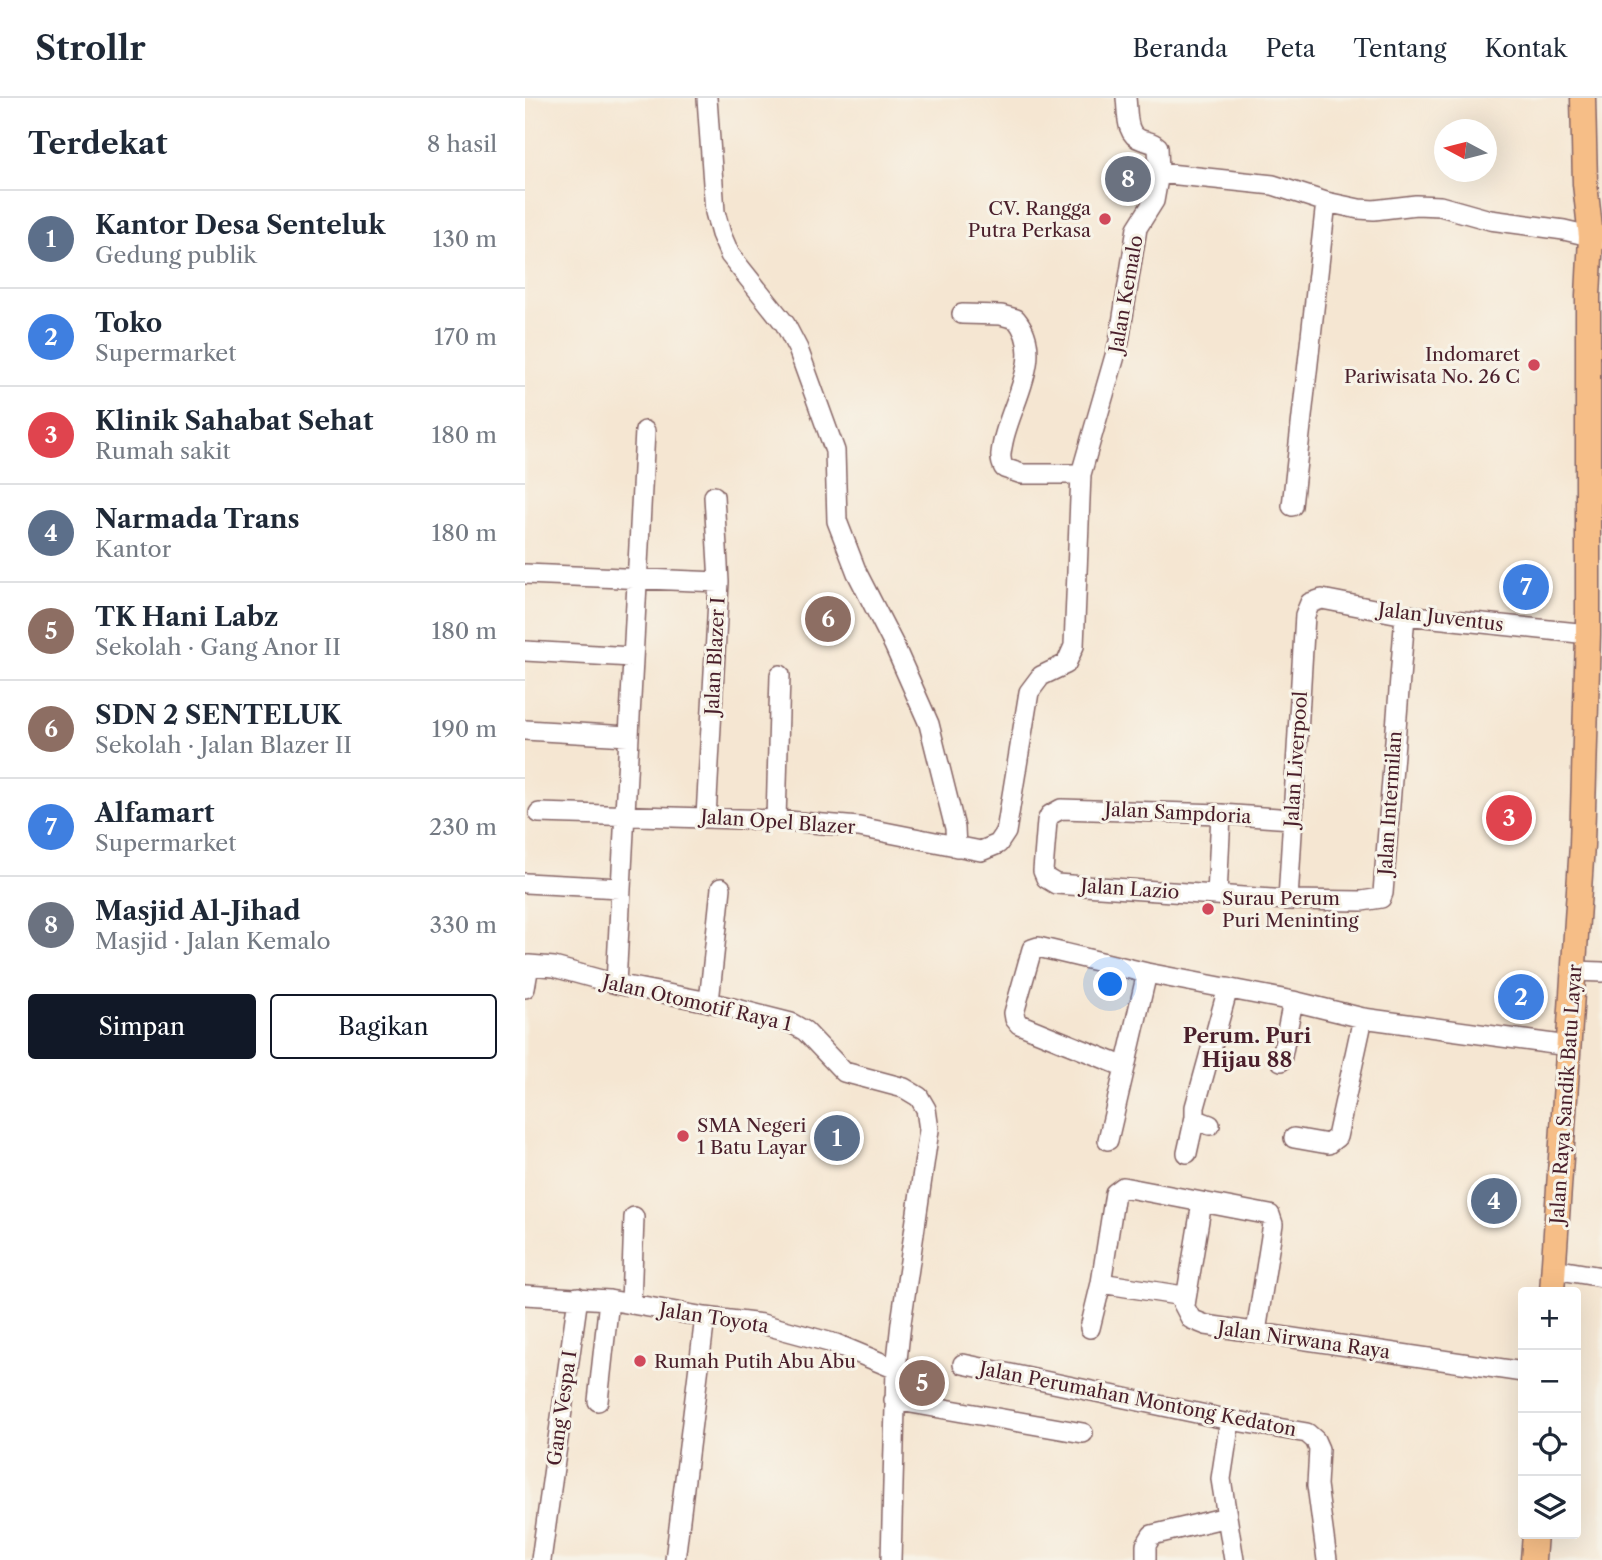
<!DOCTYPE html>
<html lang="id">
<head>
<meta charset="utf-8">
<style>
  :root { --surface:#fff; --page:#f2f2f3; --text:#1f2937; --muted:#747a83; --line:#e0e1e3; --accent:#111827 }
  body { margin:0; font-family:"Libre Caslon Text",serif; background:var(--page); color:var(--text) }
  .controls { position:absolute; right:21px; bottom:21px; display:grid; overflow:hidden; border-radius:7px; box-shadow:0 7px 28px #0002 }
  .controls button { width:63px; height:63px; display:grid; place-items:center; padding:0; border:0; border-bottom:2px solid var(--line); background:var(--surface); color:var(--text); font:35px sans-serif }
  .compass { position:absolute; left:909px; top:21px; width:63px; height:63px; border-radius:50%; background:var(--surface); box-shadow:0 7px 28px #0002; rotate:277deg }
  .you { position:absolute; left:586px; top:887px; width:24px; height:24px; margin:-18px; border:5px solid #fff; border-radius:50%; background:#1a73e8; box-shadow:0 0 0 10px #1a73e833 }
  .badge { display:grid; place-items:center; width:46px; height:46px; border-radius:50%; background:var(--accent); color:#fff; font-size:23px; font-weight:700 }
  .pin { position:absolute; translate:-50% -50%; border:4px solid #fff; box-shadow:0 2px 7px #0006 }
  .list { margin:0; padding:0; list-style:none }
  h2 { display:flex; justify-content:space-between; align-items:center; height:91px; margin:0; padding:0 28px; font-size:30px }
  h2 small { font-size:23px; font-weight:400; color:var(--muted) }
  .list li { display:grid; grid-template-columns:46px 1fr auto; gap:21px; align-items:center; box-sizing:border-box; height:98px; padding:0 28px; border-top:2px solid var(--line) }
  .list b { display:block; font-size:26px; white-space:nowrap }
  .list p { margin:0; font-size:23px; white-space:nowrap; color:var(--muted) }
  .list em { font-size:23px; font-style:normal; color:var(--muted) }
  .actions { display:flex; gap:14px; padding:21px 28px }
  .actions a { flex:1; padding:16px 0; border:2px solid var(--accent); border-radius:7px; text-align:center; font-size:24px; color:var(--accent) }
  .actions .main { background:var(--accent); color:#fff }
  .icon { flex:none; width:38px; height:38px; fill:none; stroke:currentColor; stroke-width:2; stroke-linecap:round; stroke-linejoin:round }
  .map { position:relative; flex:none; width:1077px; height:1462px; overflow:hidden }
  header { display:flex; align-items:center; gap:42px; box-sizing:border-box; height:98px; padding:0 35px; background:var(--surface); border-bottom:2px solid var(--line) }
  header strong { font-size:33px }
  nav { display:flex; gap:38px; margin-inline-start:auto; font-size:24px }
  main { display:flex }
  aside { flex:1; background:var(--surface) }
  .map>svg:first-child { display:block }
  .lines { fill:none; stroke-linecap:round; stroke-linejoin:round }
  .minor-casing { stroke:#866565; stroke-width:22 }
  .major-casing { stroke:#866565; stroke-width:27 }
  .minor { stroke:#fff; stroke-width:19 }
  .major { stroke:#f6be87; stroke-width:24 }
  .poi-dot { fill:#d1495b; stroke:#f7f3e8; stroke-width:2.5 }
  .labels { text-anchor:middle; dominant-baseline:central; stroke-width:6; stroke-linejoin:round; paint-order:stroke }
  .poi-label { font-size:19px; fill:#4a1f2b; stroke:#f7f3e8; text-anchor:start }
  .street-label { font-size:19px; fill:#4a1f2b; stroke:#f7f3e8 }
  .neighbourhood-label { font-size:21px; font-weight:bold; fill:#4a1f2b; stroke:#f7f3e8 }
</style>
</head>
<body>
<header>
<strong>Strollr</strong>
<nav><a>Beranda</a><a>Peta</a><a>Tentang</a><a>Kontak</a></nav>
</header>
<main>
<aside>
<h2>Terdekat<small>8 hasil</small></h2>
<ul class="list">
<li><span class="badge" style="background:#5c6f8a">1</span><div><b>Kantor Desa Senteluk</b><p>Gedung publik</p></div><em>130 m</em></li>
<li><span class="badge" style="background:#3f7fe0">2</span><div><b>Toko</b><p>Supermarket</p></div><em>170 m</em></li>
<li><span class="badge" style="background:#e0444e">3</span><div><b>Klinik Sahabat Sehat</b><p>Rumah sakit</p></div><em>180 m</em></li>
<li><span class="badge" style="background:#5c6f8a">4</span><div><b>Narmada Trans</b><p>Kantor</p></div><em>180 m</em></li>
<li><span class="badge" style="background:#8d6e63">5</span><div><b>TK Hani Labz</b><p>Sekolah · Gang Anor II</p></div><em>180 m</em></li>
<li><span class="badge" style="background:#8d6e63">6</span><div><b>SDN 2 SENTELUK</b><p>Sekolah · Jalan Blazer II</p></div><em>190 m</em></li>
<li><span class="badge" style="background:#3f7fe0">7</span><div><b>Alfamart</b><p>Supermarket</p></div><em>230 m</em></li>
<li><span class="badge" style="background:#6b7280">8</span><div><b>Masjid Al-Jihad</b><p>Masjid · Jalan Kemalo</p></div><em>330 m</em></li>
</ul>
<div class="actions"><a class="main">Simpan</a><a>Bagikan</a></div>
</aside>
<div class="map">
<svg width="1077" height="1462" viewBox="0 0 1077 1462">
  <rect width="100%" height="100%" fill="#f7f3e8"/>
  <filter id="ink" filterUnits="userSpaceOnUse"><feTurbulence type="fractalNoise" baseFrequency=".0143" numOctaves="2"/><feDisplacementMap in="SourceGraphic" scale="14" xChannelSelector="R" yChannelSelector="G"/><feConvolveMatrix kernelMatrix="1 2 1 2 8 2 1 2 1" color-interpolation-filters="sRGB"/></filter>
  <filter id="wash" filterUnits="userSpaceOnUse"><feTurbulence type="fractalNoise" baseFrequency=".00686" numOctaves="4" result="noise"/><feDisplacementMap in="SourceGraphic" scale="28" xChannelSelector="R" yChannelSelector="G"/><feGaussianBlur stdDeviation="1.57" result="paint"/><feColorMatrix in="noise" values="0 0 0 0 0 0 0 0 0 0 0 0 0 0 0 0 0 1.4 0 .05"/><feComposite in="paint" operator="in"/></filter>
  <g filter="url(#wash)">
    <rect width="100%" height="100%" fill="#f5e6d2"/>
  </g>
  <g filter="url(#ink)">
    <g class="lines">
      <g class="minor-casing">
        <path id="minor" d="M 182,0 L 190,114 L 196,136 L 205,157 L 260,226 L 273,251 L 310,353 L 312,423 L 332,475 L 369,547 L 404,626 L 430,730 L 431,749
          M 601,0 C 603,15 600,37 617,42 C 624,44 628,44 633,49 L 634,75
          M 437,216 L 476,217 L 491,221 C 521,257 486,304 478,344 C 476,354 474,361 479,370 L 497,376 L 556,376
          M 767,408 L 801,104
          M 0,476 L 194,484
          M 0,553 L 107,559
          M 0,632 L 103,638
          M 14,715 L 251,722 L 334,729 L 456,753 L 473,746 L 481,734 L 504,594 L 516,578 L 541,566 L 549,548 L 556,376 L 594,244 L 612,130 L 629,103 L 634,75 L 748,87 L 801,104 L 834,111 L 849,112 L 891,107 L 915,108 L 965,122 L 1039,132 L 1077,141
          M 181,719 L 194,484 L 189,398
          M 767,721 L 696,716 L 536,711 L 525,717 L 522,723 L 518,773 L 521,780 L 531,786 L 763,802 L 837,803 L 856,800 L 858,795 L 880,517
          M 251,722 L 255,577
          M 0,785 L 95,790
          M 692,797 L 696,716
          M 763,802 L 780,517 L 785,505 L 797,501 L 880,517 L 1063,536
          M 1050,873 L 1077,874
          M 91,886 L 120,333
          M 0,890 L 4,867 L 29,869 L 91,886 L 184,904 L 266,925 L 280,933 L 319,974 L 379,990 L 394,999 L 401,1011 L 404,1032 L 376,1225 L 371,1271 L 366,1462
          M 184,904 L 196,790
          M 756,963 L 768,903
          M 600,969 L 494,926 L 490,921 L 489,915 L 507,851 L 513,849 L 622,875 L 768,903 L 838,920 L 1043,948
          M 685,1027 L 677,1024 L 670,1019 L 670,1009 L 703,890
          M 769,1040 L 803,1046 L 812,1039 L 838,920
          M 583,1042 L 622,875
          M 662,1055 L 670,1019
          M 1029,1171 L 1077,1179
          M 576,1185 L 652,1197 L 655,1200 L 666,1221 L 681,1227 L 998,1274
          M 0,1197 L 84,1202 L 180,1219 L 237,1226 L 311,1246 L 371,1271
          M 106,1206 L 109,1119
          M 660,1207 L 677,1104
          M 565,1230 L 576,1185 L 590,1095 L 598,1089 L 745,1117 L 748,1126 L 731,1234
          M 438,1266 L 705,1322 L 782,1335 L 790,1342 L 794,1351 L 792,1387 L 802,1462
          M 369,1302 L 558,1335
          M 73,1303 L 84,1202
          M 705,1322 L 696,1381 L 709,1462
          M 16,1462 L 53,1199
          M 150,1462 L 180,1219
          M 621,1462 L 621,1447 L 627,1437 L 702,1419"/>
      </g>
      <g class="major-casing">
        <path id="major" d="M 1027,1194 L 1057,747 L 1063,536 L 1063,198 L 1066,139 L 1060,86 L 1058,0
          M 1008,1462 L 1010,1436"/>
      </g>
      <use href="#minor" class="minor"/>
      <use href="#major" class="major"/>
    </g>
  </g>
  <g class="poi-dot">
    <circle cx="580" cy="121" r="7"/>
    <circle cx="1009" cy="267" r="7"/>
    <circle cx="683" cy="811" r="7"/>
    <circle cx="158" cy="1038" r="7"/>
    <circle cx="115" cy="1263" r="7"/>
  </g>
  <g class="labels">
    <g class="poi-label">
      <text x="566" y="110" text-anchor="end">CV. Rangga<tspan x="566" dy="22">Putra Perkasa</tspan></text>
      <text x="995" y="256" text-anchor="end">Indomaret<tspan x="995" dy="22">Pariwisata No. 26 C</tspan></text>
      <text x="697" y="800">Surau Perum<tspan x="697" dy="22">Puri Meninting</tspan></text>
      <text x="172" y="1027">SMA Negeri<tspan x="172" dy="22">1 Batu Layar</tspan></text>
      <text x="129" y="1263">Rumah Putih Abu Abu</text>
    </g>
    <g class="street-label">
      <text transform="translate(601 196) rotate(-80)">Jalan Kemalo</text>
      <text transform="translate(916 519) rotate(7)">Jalan Juventus</text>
      <text transform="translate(190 558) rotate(-87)">Jalan Blazer I</text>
      <text transform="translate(771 661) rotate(-86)">Jalan Liverpool</text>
      <text transform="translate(865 705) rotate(-86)">Jalan Intermilan</text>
      <text transform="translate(653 715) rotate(3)">Jalan Sampdoria</text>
      <text transform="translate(253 724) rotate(4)">Jalan Opel Blazer</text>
      <text transform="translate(605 791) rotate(4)">Jalan Lazio</text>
      <text transform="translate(172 905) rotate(13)">Jalan Otomotif Raya 1</text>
      <text transform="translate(1041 996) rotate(-86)">Jalan Raya Sandik Batu Layar</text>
      <text transform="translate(189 1220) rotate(9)">Jalan Toyota</text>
      <text transform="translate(779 1242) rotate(8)">Jalan Nirwana Raya</text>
      <text transform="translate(613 1301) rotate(11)">Jalan Perumahan Montong Kedaton</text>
      <text transform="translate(37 1310) rotate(-82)">Gang Vespa I</text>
    </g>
    <g class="neighbourhood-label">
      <text x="722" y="937">Perum. Puri<tspan x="722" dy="24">Hijau 88</tspan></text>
    </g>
  </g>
</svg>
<div class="controls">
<button>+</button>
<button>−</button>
<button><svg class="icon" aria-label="locate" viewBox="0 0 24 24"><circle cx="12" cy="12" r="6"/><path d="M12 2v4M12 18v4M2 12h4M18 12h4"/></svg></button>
<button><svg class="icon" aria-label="layers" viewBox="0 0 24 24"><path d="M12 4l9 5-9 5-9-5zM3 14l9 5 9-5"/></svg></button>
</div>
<svg class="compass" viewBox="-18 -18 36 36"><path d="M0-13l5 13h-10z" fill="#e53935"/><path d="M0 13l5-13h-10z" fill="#747a83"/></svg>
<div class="you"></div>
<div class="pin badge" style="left:312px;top:1040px;background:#5c6f8a">1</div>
<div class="pin badge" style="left:996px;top:899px;background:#3f7fe0">2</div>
<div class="pin badge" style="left:984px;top:720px;background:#e0444e">3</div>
<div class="pin badge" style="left:969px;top:1103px;background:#5c6f8a">4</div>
<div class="pin badge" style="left:397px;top:1285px;background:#8d6e63">5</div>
<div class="pin badge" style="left:303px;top:521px;background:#8d6e63">6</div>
<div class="pin badge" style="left:1001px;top:489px;background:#3f7fe0">7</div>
<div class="pin badge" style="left:603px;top:81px;background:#6b7280">8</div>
</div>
</main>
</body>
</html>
